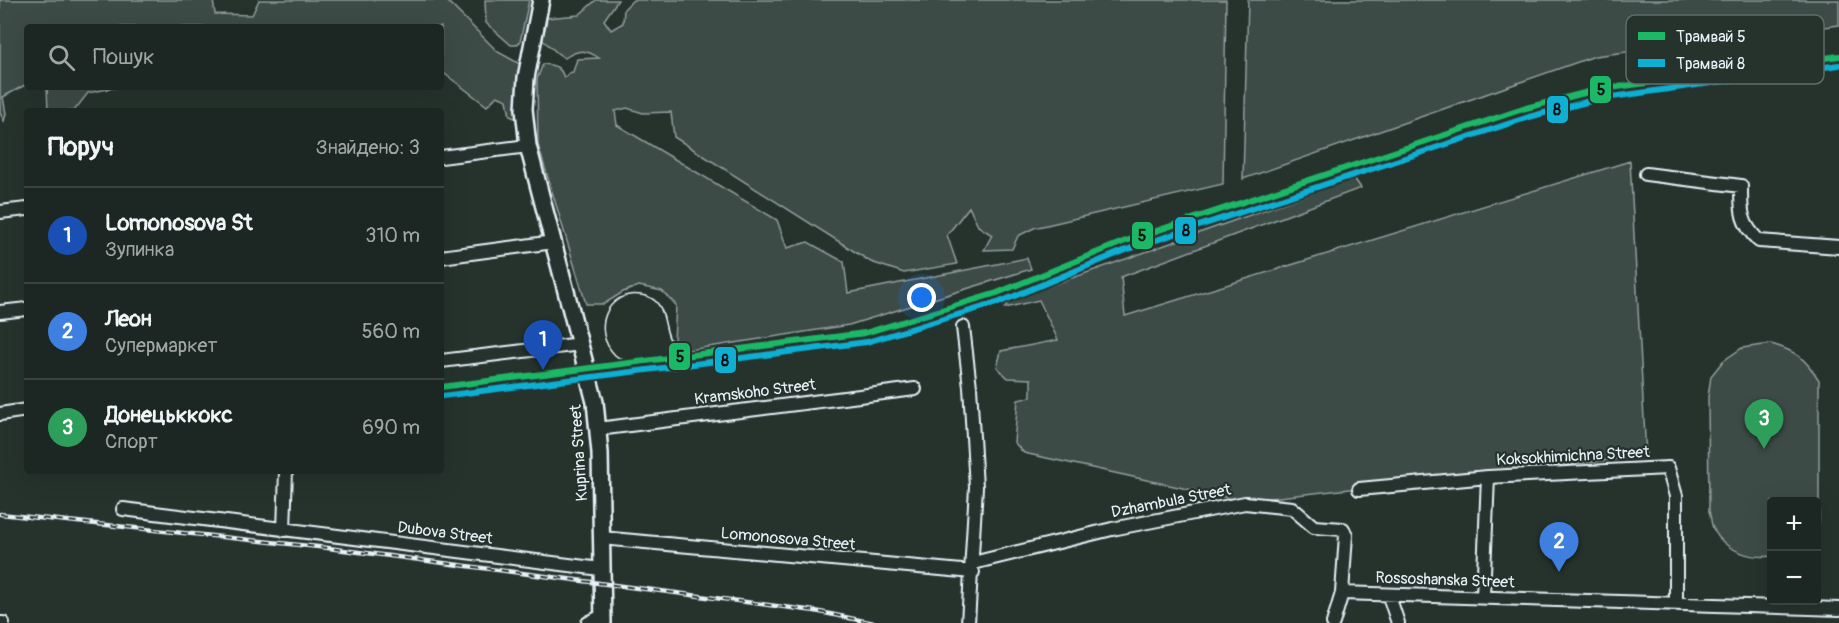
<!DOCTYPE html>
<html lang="uk">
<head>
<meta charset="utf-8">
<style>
  :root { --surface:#1c2622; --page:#29322f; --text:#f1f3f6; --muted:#a0a5a5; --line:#3a4340; --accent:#db2777 }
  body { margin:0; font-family:Pangolin,sans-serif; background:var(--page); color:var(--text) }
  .controls { position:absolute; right:18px; bottom:18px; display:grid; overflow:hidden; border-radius:6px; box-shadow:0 6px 24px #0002 }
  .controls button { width:54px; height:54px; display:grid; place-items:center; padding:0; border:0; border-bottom:2px solid var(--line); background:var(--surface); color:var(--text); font:30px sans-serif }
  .you { position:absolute; left:922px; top:298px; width:21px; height:21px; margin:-15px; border:4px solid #fff; border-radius:50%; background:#1a73e8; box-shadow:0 0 0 9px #1a73e833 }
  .badge { display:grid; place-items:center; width:39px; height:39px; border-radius:50%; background:var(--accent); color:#fff; font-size:20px; font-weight:700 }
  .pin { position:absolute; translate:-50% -50px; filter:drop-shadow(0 2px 3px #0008) }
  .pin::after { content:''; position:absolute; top:32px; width:21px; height:18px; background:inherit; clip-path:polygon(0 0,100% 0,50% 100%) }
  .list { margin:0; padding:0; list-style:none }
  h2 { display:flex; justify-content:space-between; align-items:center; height:78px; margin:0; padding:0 24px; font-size:26px }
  h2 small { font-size:20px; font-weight:400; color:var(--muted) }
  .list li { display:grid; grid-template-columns:39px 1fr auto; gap:18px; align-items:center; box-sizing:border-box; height:96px; padding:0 24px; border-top:2px solid var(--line) }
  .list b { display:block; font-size:22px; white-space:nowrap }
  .list p { margin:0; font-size:20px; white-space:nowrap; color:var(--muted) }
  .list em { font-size:20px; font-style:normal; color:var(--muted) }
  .icon { flex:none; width:33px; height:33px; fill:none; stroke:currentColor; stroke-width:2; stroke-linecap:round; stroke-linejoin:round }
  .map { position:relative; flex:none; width:1839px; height:623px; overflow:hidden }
  .search { position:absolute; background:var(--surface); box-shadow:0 6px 24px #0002; left:24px; top:24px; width:420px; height:66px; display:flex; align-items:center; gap:15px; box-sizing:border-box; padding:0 21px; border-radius:6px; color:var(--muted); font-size:22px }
  .panel { position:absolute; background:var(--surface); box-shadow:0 6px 24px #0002; left:24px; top:108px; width:420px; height:366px; border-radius:6px }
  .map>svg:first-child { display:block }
  .green { fill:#3e4b47; stroke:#939ea0; stroke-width:1.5 }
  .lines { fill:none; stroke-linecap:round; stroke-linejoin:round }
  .minor-casing { stroke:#e8f1f8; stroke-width:16 }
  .major-casing { stroke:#e8f1f8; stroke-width:20 }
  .minor { stroke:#26332d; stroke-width:12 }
  .major { stroke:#26332d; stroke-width:15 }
  .tram { stroke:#e8f1f8; stroke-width:1.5 }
  .rail-casing { stroke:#e8f1f8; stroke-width:4.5 }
  .rail { stroke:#26332d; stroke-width:2; stroke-dasharray:7; stroke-linecap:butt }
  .tram-1-casing { stroke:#26332d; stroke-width:10 }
  .tram-2-casing { stroke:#26332d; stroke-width:10 }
  .tram-1 { stroke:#1ab867; stroke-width:6 }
  .tram-2 { stroke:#0dafd3; stroke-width:6 }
  .labels { text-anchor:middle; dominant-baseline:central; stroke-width:4.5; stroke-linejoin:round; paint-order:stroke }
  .street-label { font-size:16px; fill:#e8f1f8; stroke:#26332d }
  .key { fill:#26332d; stroke:#606c6a; stroke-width:1.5 }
  .key-label { font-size:16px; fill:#e8f1f8 }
  .line-badge { stroke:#26332d; stroke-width:2 }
  .pale-badge-label { font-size:16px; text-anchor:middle; font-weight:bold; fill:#111 }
</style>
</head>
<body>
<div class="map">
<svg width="1839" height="623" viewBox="0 0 1839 623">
  <rect width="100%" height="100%" fill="#26332d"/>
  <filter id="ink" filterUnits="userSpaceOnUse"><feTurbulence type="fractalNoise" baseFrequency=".0167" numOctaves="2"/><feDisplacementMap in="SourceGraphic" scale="12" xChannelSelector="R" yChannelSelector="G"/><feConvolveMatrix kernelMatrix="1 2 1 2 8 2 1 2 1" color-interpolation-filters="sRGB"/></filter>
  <g filter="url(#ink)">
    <path class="green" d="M 0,0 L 213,0 L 215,14 L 252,15 L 259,0 L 446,0 L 498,52 L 520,64 L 519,92 L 521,121 L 510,116 L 507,100 L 497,96 L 487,106 L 441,71 L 441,27 L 27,27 L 27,84 L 3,97 L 6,114 L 4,121 L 0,113 Z
      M 485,0 L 529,0 L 520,42 L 516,45 L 511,45 L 486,23 Z
      M 596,0 L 618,0 L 604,20 L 611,30 L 623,23 L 624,9 L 633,0 L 1226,0 L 1223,184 L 1034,228 L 1018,236 L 1012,249 L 984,250 L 992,235 L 978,226 L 969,207 L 947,235 L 957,264 L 904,273 L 871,262 L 674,137 L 671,112 L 643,113 L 627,108 L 615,111 L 617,125 L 777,220 L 787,248 L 808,242 L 844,262 L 848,293 L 1027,258 L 1031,269 L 849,325 L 689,350 L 674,340 L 676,305 L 662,291 L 639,286 L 623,292 L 604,304 L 586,304 L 538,145 L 537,79 L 543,64 C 555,65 561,67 564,78 L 569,73 L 573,72 L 577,59 L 599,58 C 586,49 578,49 565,58 C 555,53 551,46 542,40 L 546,18 L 579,15 Z
      M 1248,0 L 1839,0 L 1839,25 L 1595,56 L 1243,179 Z
      M 47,87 L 118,87 L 88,93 L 74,111 L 48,111 Z
      M 1630,161 L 1646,456 L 1242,501 L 1024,453 L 1014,442 L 1018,400 L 1031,397 L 1031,379 L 1008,378 L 997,367 L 1001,351 L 1058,340 L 1039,300 L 1005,308 L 1010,300 L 1354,178 L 1361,188 L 1121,277 L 1125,316 Z
      M 1771,344 C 1796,351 1805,358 1819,380 L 1819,522 L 1817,526 L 1816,502 L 1772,502 L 1771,556 C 1750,559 1724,550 1714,530 C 1711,525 1711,517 1709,511 L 1708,397 L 1711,376 L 1723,361 L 1742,348 Z"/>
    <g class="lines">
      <g class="minor-casing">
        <path id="minor" d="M 441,157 L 528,146
          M 1646,174 L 1741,186 C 1741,210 1740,223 1759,241 L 1839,247
          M 0,212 L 27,209
          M 441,257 L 554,242
          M 0,312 L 27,309
          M 963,327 L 970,387 L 976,487 L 968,623
          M 441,361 L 581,344
          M 0,414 L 27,410
          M 598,429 L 915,389
          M 1359,489 L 1488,477 L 1668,468 L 1676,496 L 1676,603
          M 123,509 L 601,569
          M 284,530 L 286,471
          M 601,538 L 973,572
          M 973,563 L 1112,529 L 1245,503 L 1292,508 L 1314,527 L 1343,529 L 1346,535 L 1342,593 L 1333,623
          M 1342,593 L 1839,609
          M 1389,596 L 1398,623
          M 1483,597 L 1488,477
          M 0,623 L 3,623
          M 588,623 L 602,616"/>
      </g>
      <g class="major-casing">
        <path id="major" d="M 541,0 L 526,78 L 524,109 L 528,146 L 595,402 L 600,453 L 603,623"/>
      </g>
      <use href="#minor" class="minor"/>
      <use href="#major" class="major"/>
      <path class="tram" d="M 632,363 C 626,360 619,359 615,355 C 591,331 606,290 641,295 C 671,299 660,331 674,346 C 682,355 693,357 703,360"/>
      <g class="rail-casing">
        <path id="rail" d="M 0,514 L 328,548 L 815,611 L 874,623"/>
      </g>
      <use href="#rail" class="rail"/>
      <g class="tram-1-casing">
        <path id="tram-1" d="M 441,387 L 865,333 L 997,293 L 1123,242 L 1526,108 L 1596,90 L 1839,56"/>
      </g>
      <g class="tram-2-casing">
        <path id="tram-2" d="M 442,396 L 867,342 L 1000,302 L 1126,250 L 1529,117 L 1598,99 L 1839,65"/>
      </g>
      <use href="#tram-1" class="tram-1"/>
      <use href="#tram-2" class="tram-2"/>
    </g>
  </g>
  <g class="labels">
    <g class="street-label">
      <text transform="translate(755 392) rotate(-7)">Kramskoho Street</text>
      <text transform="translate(579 453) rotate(-94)">Kuprina Street</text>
      <text transform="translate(1573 456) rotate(-3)">Koksokhimichna Street</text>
      <text transform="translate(1171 501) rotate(-11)">Dzhambula Street</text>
      <text transform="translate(445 533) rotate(7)">Dubova Street</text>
      <text transform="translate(788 539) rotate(5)">Lomonosova Street</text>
      <text transform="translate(1445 580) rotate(2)">Rossoshanska Street</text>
    </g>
  </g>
  <rect x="1626" y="15" width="198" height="69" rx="9" class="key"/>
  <rect x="1638" y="32" width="27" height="8" fill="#1ab867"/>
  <rect x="1638" y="59" width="27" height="8" fill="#0dafd3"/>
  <g class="key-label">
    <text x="1676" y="42">Трамвай 5</text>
    <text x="1676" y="69">Трамвай 8</text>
  </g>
  <g class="line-badge">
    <rect x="1589" y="75" width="23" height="29" rx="6" fill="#1ab867"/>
    <rect x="1546" y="95" width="23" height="29" rx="6" fill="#0dafd3"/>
    <rect x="1174" y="216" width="23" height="29" rx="6" fill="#0dafd3"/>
    <rect x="1131" y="221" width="23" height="29" rx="6" fill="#1ab867"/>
    <rect x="668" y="342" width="23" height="29" rx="6" fill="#1ab867"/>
    <rect x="714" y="346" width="23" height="28" rx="6" fill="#0dafd3"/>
  </g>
  <g class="pale-badge-label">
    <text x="1601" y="95">5</text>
    <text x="1557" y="115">8</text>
    <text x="1186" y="236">8</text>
    <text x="1142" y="241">5</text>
    <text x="680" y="362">5</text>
    <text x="725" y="366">8</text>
  </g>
</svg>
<div class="controls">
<button>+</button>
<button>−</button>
</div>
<div class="you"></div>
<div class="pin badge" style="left:543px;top:370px;background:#1a4fb4">1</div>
<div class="pin badge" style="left:1559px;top:572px;background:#3f7fe0">2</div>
<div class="pin badge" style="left:1764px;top:449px;background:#2e9e5b">3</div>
<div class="search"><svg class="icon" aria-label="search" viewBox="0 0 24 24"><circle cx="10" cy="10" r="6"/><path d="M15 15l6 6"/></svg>Пошук</div>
<section class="panel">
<h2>Поруч<small>Знайдено: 3</small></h2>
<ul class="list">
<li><span class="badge" style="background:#1a4fb4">1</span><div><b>Lomonosova St</b><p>Зупинка</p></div><em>310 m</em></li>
<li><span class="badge" style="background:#3f7fe0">2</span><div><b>Леон</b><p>Супермаркет</p></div><em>560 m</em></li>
<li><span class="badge" style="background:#2e9e5b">3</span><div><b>Донецьккокс</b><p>Спорт</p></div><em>690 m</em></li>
</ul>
</section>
</div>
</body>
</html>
